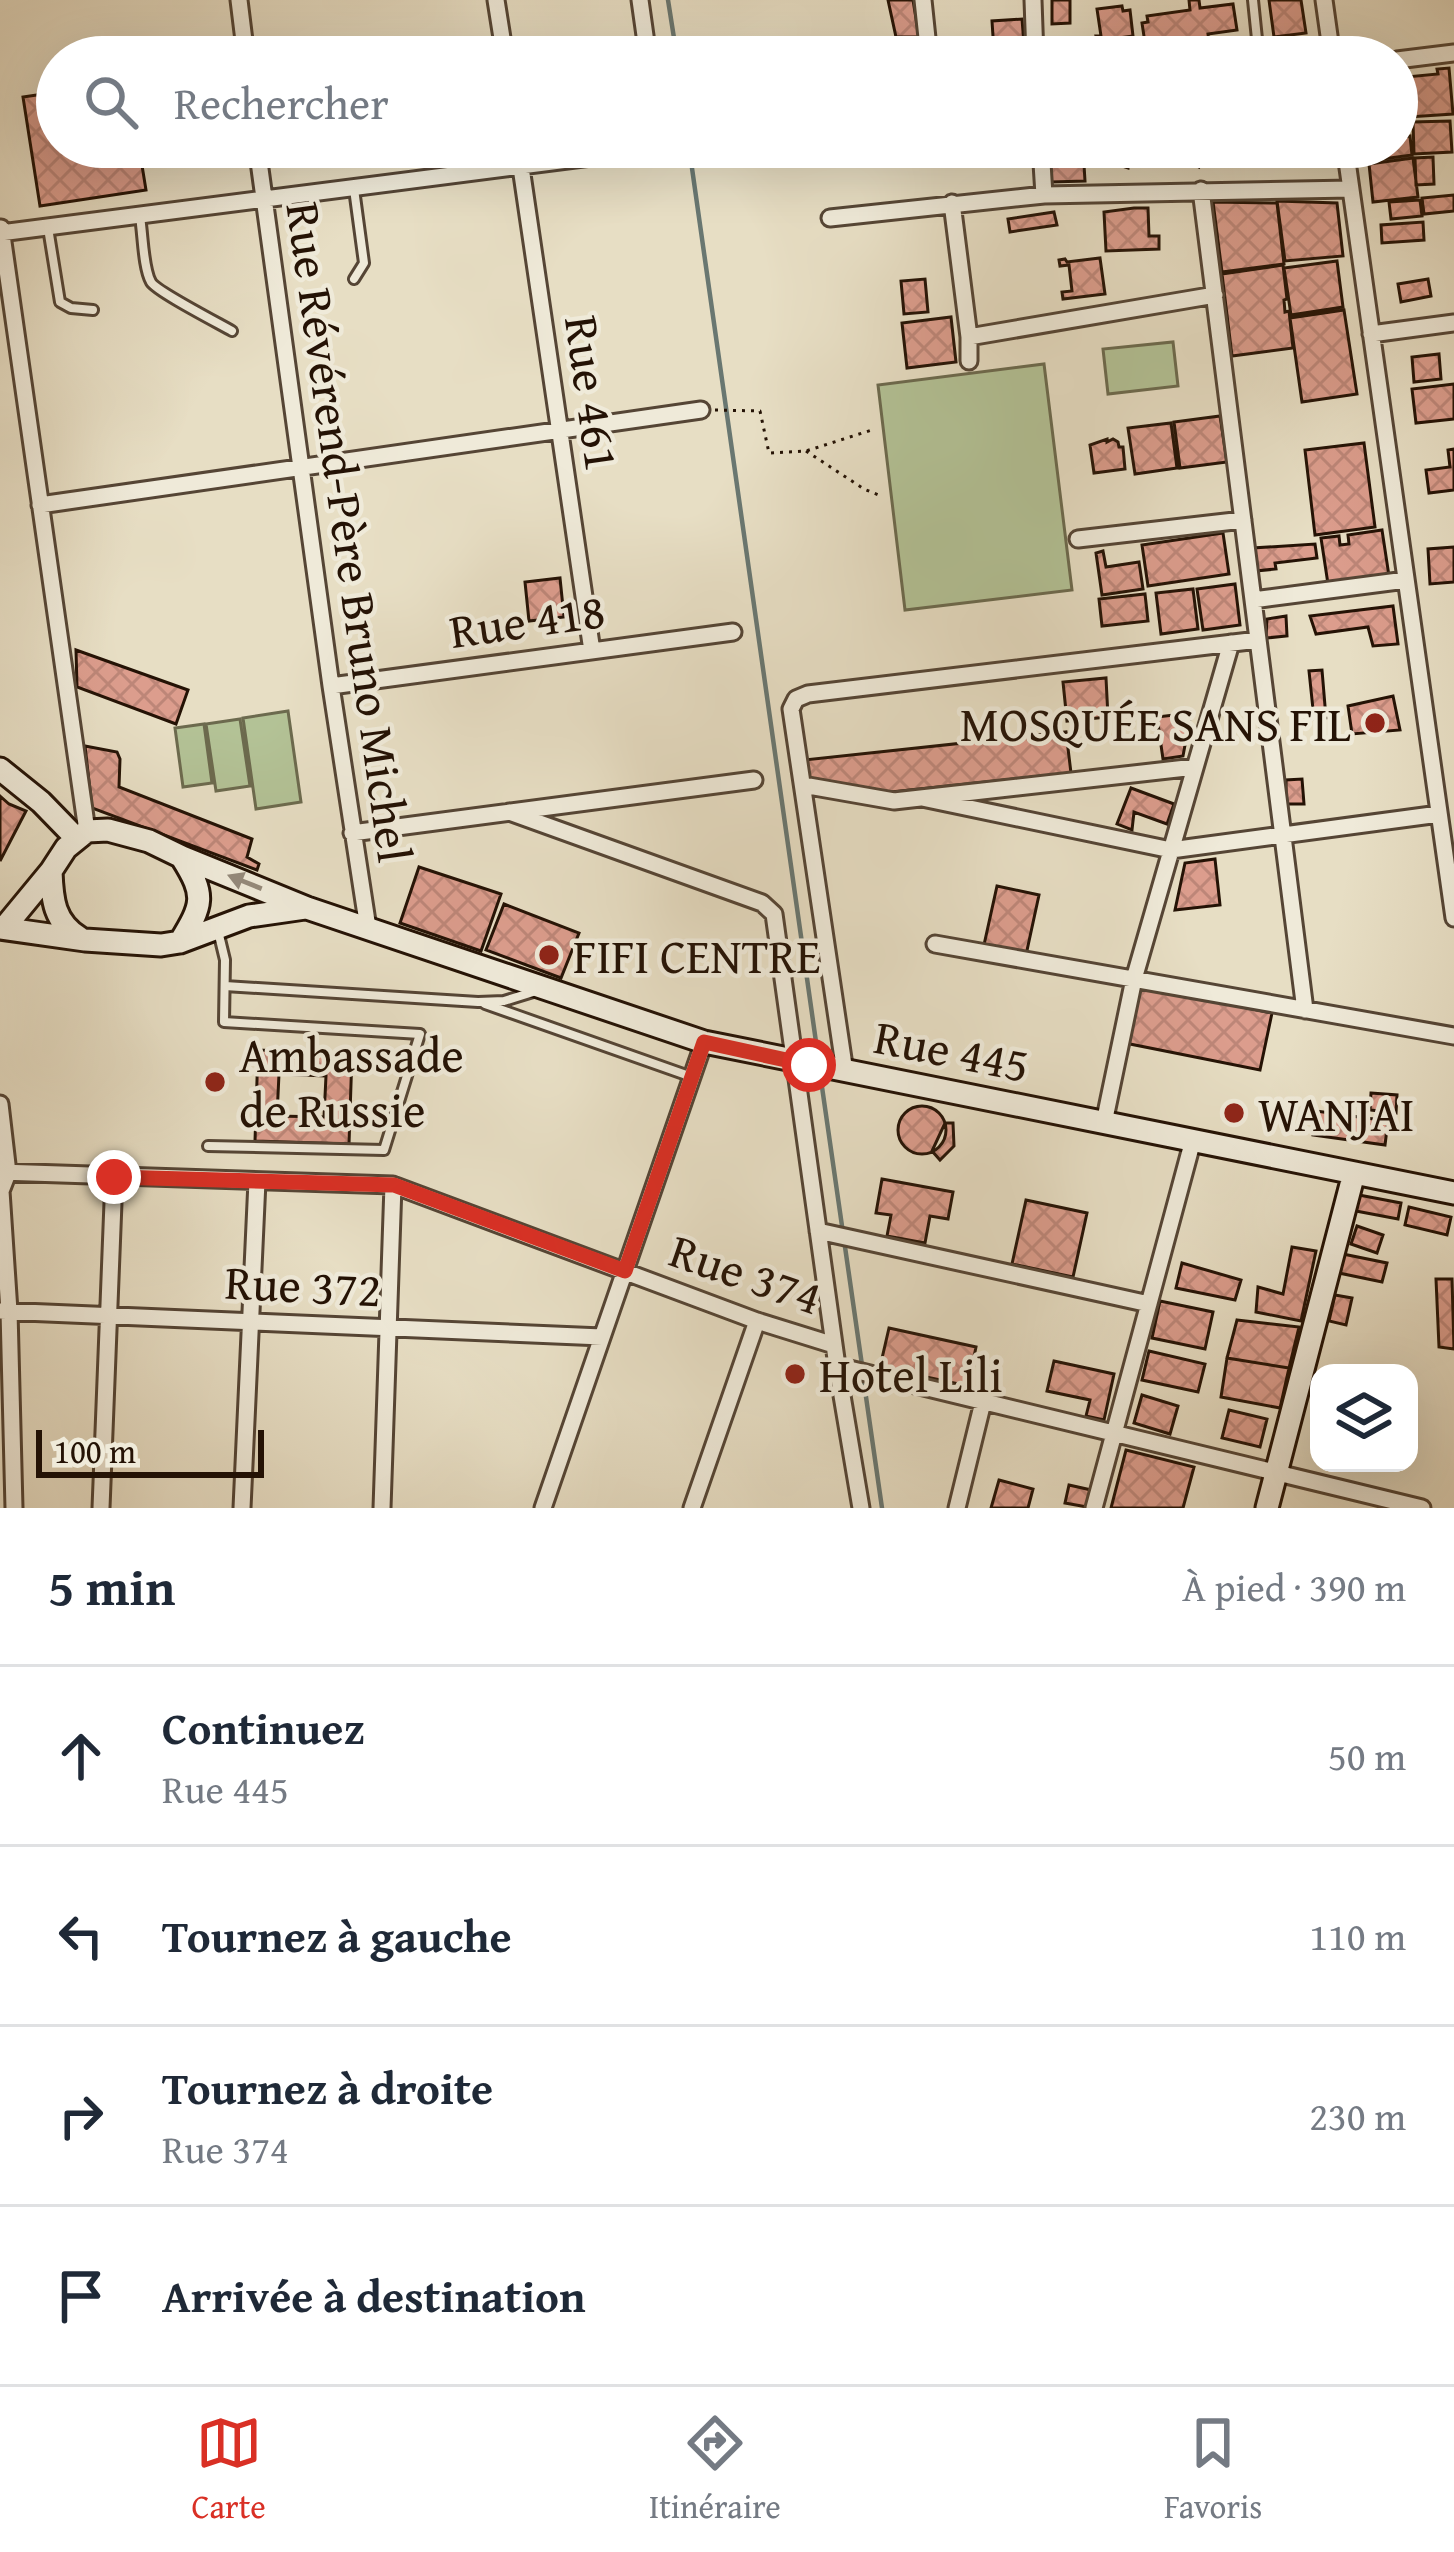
<!DOCTYPE html>
<html lang="fr">
<head>
<meta charset="utf-8">
<style>
  :root { --surface:#fff; --page:#f6f6f7; --text:#1f2937; --muted:#747a83; --line:#e0e1e3; --accent:#d93025 }
  body { margin:0; font-family:"Gentium Book Plus",serif; background:var(--page); color:var(--text) }
  .controls { position:absolute; right:36px; bottom:36px; display:grid; overflow:hidden; border-radius:24px; box-shadow:0 12px 48px #0002 }
  .controls button { width:108px; height:108px; display:grid; place-items:center; padding:0; border:0; border-bottom:3px solid var(--line); background:var(--surface); color:var(--text); font:60px sans-serif }
  .scale { position:absolute; left:36px; bottom:30px; width:228px; box-sizing:border-box; padding-left:12px; border:6px solid #241205; border-top:0; font-size:33px; line-height:42px; white-space:nowrap; color:#241205; -webkit-text-stroke:9px #efead9; paint-order:stroke }
  .stop { position:absolute; width:36px; height:36px; margin:-27px; border:9px solid #d93025; border-radius:50%; background:#fff }
  .stop.end { background:#d93025; border-color:#fff; box-shadow:0 3px 12px #0008 }
  .list { margin:0; padding:0; list-style:none }
  h2 { display:flex; justify-content:space-between; align-items:center; height:156px; margin:0; padding:0 48px; font-size:51px }
  h2 small { font-size:39px; font-weight:400; color:var(--muted) }
  .list li { display:grid; grid-template-columns:78px 1fr auto; gap:36px; align-items:center; box-sizing:border-box; height:180px; padding:0 48px; border-top:3px solid var(--line) }
  .list b { display:block; font-size:45px; white-space:nowrap }
  .list p { margin:0; font-size:39px; white-space:nowrap; color:var(--muted) }
  .list em { font-size:39px; font-style:normal; color:var(--muted) }
  .icon { flex:none; width:66px; height:66px; fill:none; stroke:currentColor; stroke-width:2; stroke-linecap:round; stroke-linejoin:round }
  .map { position:relative; flex:none; width:1454px; height:1508px; overflow:hidden }
  .search { position:absolute; background:var(--surface); box-shadow:0 12px 48px #0002; left:36px; right:36px; top:36px; height:132px; display:flex; align-items:center; gap:30px; box-sizing:border-box; padding:0 42px; border-radius:66px; color:var(--muted); font-size:45px }
  .sheet { height:876px; background:var(--surface) }
  nav { display:flex; justify-content:space-around; align-items:center; box-sizing:border-box; height:168px; border-top:3px solid var(--line); background:var(--surface); font-size:33px; color:var(--muted) }
  nav a { display:grid; justify-items:center; gap:6px }
  nav .on { color:var(--accent) }
  .map>svg:first-child { display:block }
  .garden { fill:#b3c296; stroke:#6c6a4e; stroke-width:3 }
  .lines { fill:none; stroke-linecap:round; stroke-linejoin:round }
  .stream { stroke:#697771; stroke-width:4.5 }
  .building { fill:url(#building-cross-hatch); stroke:#241205; stroke-width:3; fill-rule:evenodd }
  .lane-casing { stroke:#554535; stroke-width:14 }
  .street-casing { stroke:#554535; stroke-width:21 }
  .secondary-casing { stroke:#241205; stroke-width:27 }
  .path { stroke:#241205; stroke-width:3; stroke-dasharray:3 6; stroke-linecap:butt }
  .lane { stroke:#efead9; stroke-width:8 }
  .street { stroke:#efead9; stroke-width:15 }
  .secondary { stroke:#efead9; stroke-width:21 }
  .oneway { fill:#94897a }
  .route { stroke:#d93025; stroke-width:15 }
  .poi-dot { fill:#8f2418; stroke:#efead9; stroke-width:4.5 }
  .labels { text-anchor:middle; dominant-baseline:central; stroke-width:9; stroke-linejoin:round; paint-order:stroke }
  .street-label { font-size:48px; fill:#241205; stroke:#efead9 }
  .poi-label { font-size:48px; fill:#241205; stroke:#efead9; text-anchor:start }
</style>
</head>
<body>
<div class="map">
<svg width="1454" height="1508" viewBox="0 0 1454 1508">
  <defs>
    <pattern id="building-cross-hatch" width="8" height="8" patternUnits="userSpaceOnUse" patternTransform="scale(3)"><rect width="8" height="8" fill="#dc9d8d"/><path d="M0 0l8 8M0 8l8-8" fill="none" stroke="#bd8678"/></pattern>
  </defs>
  <rect width="100%" height="100%" fill="#e7dec4"/>
  <filter id="stains"><feTurbulence type="fractalNoise" baseFrequency=".00167" numOctaves="4"/><feColorMatrix values="0 0 0 0 .2 0 0 0 0 .09 0 0 0 0 .02 0 0 0 .5 -.17"/></filter>
  <radialGradient id="worn" r=".72"><stop offset=".6" stop-color="#630" stop-opacity="0"/><stop offset="1" stop-color="#630" stop-opacity=".3"/></radialGradient>
  <path class="garden" d="M 1173,342 L 1178,386 L 1108,394 L 1103,349 Z
    M 1044,364 L 1072,590 L 905,610 L 878,385 Z
    M 288,711 L 301,802 L 256,809 L 243,718 Z
    M 240,719 L 250,786 L 216,791 L 206,724 Z
    M 204,724 L 212,783 L 183,787 L 175,728 Z"/>
  <g class="lines">
    <path class="stream" d="M 668,0 L 677,57
      M 689,147 L 818,1056
      M 820,1073 L 862,1365
      M 863,1376 L 882,1508"/>
  </g>
  <path class="building" d="M 888,0 L 913,0 L 919,37 L 896,37 Z
    M 1052,0 L 1070,0 L 1070,23 L 1052,24 Z
    M 1189,0 L 1199,0 L 1200,8 L 1233,4 L 1237,30 L 1208,34 L 1210,48 L 1186,51 L 1184,38 L 1145,43 L 1142,23 L 1148,22 L 1147,16 L 1190,10 Z
    M 1269,0 L 1301,0 L 1306,33 L 1274,37 Z
    M 1122,6 L 1123,11 L 1130,10 L 1133,36 L 1097,41 L 1096,36 L 1101,36 L 1097,9 Z
    M 1022,19 L 1025,57 L 983,57 L 983,53 L 994,52 L 992,21 Z
    M 1110,46 L 1110,57 L 1047,57 L 1047,52 Z
    M 1449,68 L 1453,114 L 1409,117 L 1406,77 L 1438,74 L 1437,69 Z
    M 57,92 L 57,147 L 139,147 L 146,190 L 40,206 L 23,97 Z
    M 1450,121 L 1452,152 L 1414,154 L 1413,122 Z
    M 1397,135 L 1397,138 L 1410,136 L 1412,155 L 1368,161 L 1367,147 L 1397,147 Z
    M 863,147 L 946,147 L 864,156 Z
    M 1050,147 L 1073,147 L 1074,166 L 1084,165 L 1085,181 L 1051,182 Z
    M 1092,147 L 1179,147 L 1183,149 L 1209,147 L 1199,167 L 1170,148 L 1150,164 L 1137,166 L 1137,156 L 1129,156 L 1128,168 L 1104,160 Z
    M 1433,157 L 1434,184 L 1416,185 L 1415,158 Z
    M 1413,158 L 1418,197 L 1373,202 L 1369,164 Z
    M 1454,195 L 1454,211 L 1424,214 L 1422,198 Z
    M 1420,200 L 1422,216 L 1391,219 L 1389,202 Z
    M 1277,201 L 1337,203 L 1343,256 L 1285,261 Z
    M 1213,202 L 1277,203 L 1284,264 L 1222,272 Z
    M 1134,208 L 1148,208 L 1149,236 L 1159,236 L 1159,249 L 1106,251 L 1104,212 Z
    M 1054,212 L 1057,225 L 1010,232 L 1008,219 Z
    M 1423,222 L 1424,240 L 1382,243 L 1381,225 Z
    M 1100,258 L 1105,294 L 1063,299 L 1062,292 L 1072,291 L 1069,265 L 1060,266 L 1059,260 L 1065,259 L 1067,262 Z
    M 1337,261 L 1343,307 L 1291,315 L 1284,268 Z
    M 1283,265 L 1287,299 L 1284,300 L 1285,312 L 1289,311 L 1293,348 L 1232,356 L 1222,274 Z
    M 925,279 L 928,312 L 904,314 L 901,281 Z
    M 1428,279 L 1431,296 L 1401,302 L 1398,284 Z
    M 1344,310 L 1357,394 L 1302,402 L 1290,318 Z
    M 951,317 L 956,362 L 907,368 L 902,323 Z
    M 1439,354 L 1441,379 L 1414,382 L 1412,357 Z
    M 1454,384 L 1454,419 L 1416,423 L 1412,389 Z
    M 1220,416 L 1227,462 L 1180,468 L 1174,422 Z
    M 1171,423 L 1177,468 L 1135,474 L 1128,428 Z
    M 1107,439 L 1107,442 L 1113,439 L 1118,442 L 1119,447 L 1123,447 L 1125,469 L 1094,473 L 1090,445 Z
    M 1364,443 L 1375,527 L 1315,535 L 1305,450 Z
    M 1454,449 L 1454,490 L 1429,493 L 1426,470 L 1450,467 L 1448,450 Z
    M 1382,530 L 1389,576 L 1328,584 L 1321,538 L 1339,536 L 1340,545 L 1349,544 L 1348,535 Z
    M 1223,533 L 1229,574 L 1148,586 L 1142,545 Z
    M 1315,544 L 1317,558 L 1275,563 L 1276,569 L 1255,571 L 1253,548 Z
    M 1454,547 L 1454,582 L 1430,584 L 1428,549 Z
    M 1103,551 L 1106,567 L 1139,562 L 1143,589 L 1102,595 L 1096,553 Z
    M 560,578 L 564,617 L 529,621 L 525,582 Z
    M 1235,584 L 1240,625 L 1203,630 L 1197,589 Z
    M 1193,589 L 1198,629 L 1161,634 L 1156,593 Z
    M 1145,594 L 1148,621 L 1102,626 L 1099,599 Z
    M 1393,606 L 1398,644 L 1373,646 L 1368,627 L 1316,634 L 1310,616 Z
    M 1286,616 L 1287,636 L 1266,638 L 1267,619 Z
    M 76,650 L 188,690 L 176,724 L 77,687 Z
    M 1322,670 L 1326,718 L 1314,719 L 1309,671 Z
    M 1106,678 L 1108,717 L 1067,721 L 1063,682 Z
    M 1393,696 L 1400,730 L 1352,734 L 1348,706 Z
    M 1191,713 L 1183,756 L 1163,759 L 1157,717 Z
    M 1066,732 L 1071,773 L 891,792 L 806,778 L 804,760 Z
    M 85,746 L 117,752 L 120,759 L 119,787 L 252,839 L 247,857 L 259,864 L 257,870 L 92,808 Z
    M 1302,779 L 1304,804 L 1286,804 L 1286,780 Z
    M 1131,788 L 1174,804 L 1167,824 L 1134,812 L 1132,830 L 1117,824 Z
    M 0,796 L 9,804 L 26,811 L 0,861 Z
    M 1215,859 L 1220,905 L 1175,910 L 1185,863 Z
    M 419,867 L 501,894 L 481,951 L 400,923 Z
    M 997,886 L 1039,895 L 1026,955 L 984,945 Z
    M 504,904 L 579,933 L 561,978 L 486,950 Z
    M 1136,985 L 1272,1013 L 1260,1070 L 1125,1043 Z
    M 258,1050 L 352,1054 L 349,1144 L 255,1141 ZM 279,1074 L 326,1076 L 324,1117 L 277,1116 Z
    M 1371,1093 L 1397,1095 L 1396,1113 L 1370,1110 Z
    M898 1130a24 24 0 1 1 48 0a24 24 0 1 1-48 0Z
    M 1316,1111 L 1388,1121 L 1385,1145 L 1313,1135 Z
    M 945,1123 L 953,1123 L 954,1146 L 940,1160 L 932,1151 Z
    M 882,1179 L 953,1192 L 948,1219 L 930,1216 L 925,1243 L 887,1236 L 891,1215 L 876,1213 Z
    M 1359,1195 L 1401,1203 L 1398,1219 L 1356,1211 Z
    M 1026,1200 L 1087,1213 L 1073,1277 L 1012,1264 Z
    M 1409,1207 L 1451,1217 L 1447,1235 L 1405,1225 Z
    M 1357,1226 L 1383,1235 L 1377,1253 L 1351,1244 Z
    M 1292,1247 L 1316,1251 L 1301,1321 L 1256,1312 L 1258,1287 L 1283,1294 Z
    M 1343,1254 L 1387,1263 L 1382,1282 L 1339,1273 Z
    M 1182,1263 L 1241,1280 L 1235,1300 L 1176,1288 Z
    M 1436,1279 L 1452,1279 L 1454,1349 L 1439,1347 Z
    M 1335,1295 L 1352,1298 L 1346,1325 L 1329,1321 Z
    M 1160,1301 L 1213,1312 L 1205,1349 L 1152,1338 Z
    M 1237,1320 L 1299,1327 L 1289,1368 L 1227,1358 Z
    M 889,1328 L 976,1347 L 968,1386 L 880,1367 Z
    M 1149,1351 L 1205,1364 L 1198,1392 L 1142,1380 Z
    M 1227,1358 L 1289,1368 L 1280,1408 L 1221,1397 Z
    M 1054,1361 L 1114,1374 L 1104,1420 L 1086,1416 L 1090,1400 L 1047,1391 Z
    M 1142,1395 L 1178,1406 L 1170,1434 L 1134,1423 Z
    M 1229,1410 L 1267,1419 L 1260,1447 L 1222,1438 Z
    M 1126,1450 L 1194,1467 L 1183,1508 L 1111,1508 Z
    M 999,1480 L 1033,1489 L 1028,1508 L 991,1508 Z
    M 1069,1485 L 1091,1490 L 1087,1507 L 1065,1503 Z"/>
  <g class="lines">
    <g class="lane-casing">
      <path id="lane" d="M 1253,0 L 1257,39
        M 140,217 C 143,234 143,268 151,282 C 156,291 218,323 232,331
        M 48,228 L 60,302 L 71,308 L 93,310
        M 354,279 L 364,263 L 354,189
        M 225,986 L 478,1002 L 504,1001 L 533,992
        M 485,1004 L 692,1077
        M 208,1146 L 384,1150 L 420,1034 L 224,1022 L 225,960 L 218,931"/>
    </g>
    <g class="street-casing">
      <path id="street" d="M 239,0 L 246,57
        M 496,0 L 505,57
        M 640,0 L 648,57
        M 923,0 L 929,57
        M 1033,0 L 1035,57
        M 1324,0 L 1332,57
        M 1397,60 L 1454,53
        M 257,147 L 331,686 L 368,928
        M 518,147 L 592,651
        M 1041,147 L 1044,195
        M 1345,147 L 1454,918
        M 1201,190 L 1305,1010
        M 952,203 L 969,337 L 969,361
        M 830,218 L 1044,195 L 1351,189
        M 1,228 L 87,831
        M 0,233 L 646,150 L 650,147
        M 1371,334 L 1454,323
        M 969,337 L 1215,295
        M 40,505 L 701,410
        M 1078,539 L 1243,520
        M 1253,600 L 1406,580
        M 331,686 L 733,632
        M 803,785 L 894,801 L 1195,767
        M 922,798 L 1171,850 L 1439,814
        M 509,812 L 762,903 L 774,914 L 837,1366 L 861,1508
        M 352,833 L 754,780
        M 935,944 L 1454,1036
        M 845,1072 L 791,709 L 796,699 L 808,694 L 1258,640
        M 0,1104 L 8,1173 L 1,1191 L 9,1311 L 14,1508
        M 1104,1123 L 1134,979 L 1231,643
        M 0,1172 L 393,1185 L 757,1321 L 834,1345
        M 818,1231 L 1149,1304
        M 0,1311 L 602,1337
        M 837,1366 L 1422,1508
        M 101,1508 L 114,1177
        M 242,1508 L 257,1181
        M 382,1508 L 393,1185
        M 543,1508 L 704,1042
        M 692,1508 L 757,1321
        M 957,1508 L 983,1402
        M 1094,1508 L 1193,1140"/>
    </g>
    <g class="secondary-casing">
      <path id="secondary" d="M 0,769 L 41,802 L 77,839
        M 51,871 C 52,900 54,922 80,938
        M 0,928 L 85,940 L 161,945 L 180,942 L 249,916 L 305,908
        M 4,928 L 51,871 L 66,848 L 87,831 L 108,830 L 149,841 L 182,857 L 307,908 L 704,1042 L 1454,1193
        M 180,942 C 203,904 206,896 182,858
        M 1267,1508 L 1354,1173"/>
    </g>
    <path class="path" d="M 715,410 L 760,411 L 769,453 L 806,451 L 875,429
      M 806,451 L 864,489 L 881,496"/>
    <use href="#lane" class="lane"/>
    <use href="#street" class="street"/>
    <use href="#secondary" class="secondary"/>
  </g>
  <defs><path id="oneway-solid" d="M-6-.8H1V-3.2L6.5 0L1 3.2V.8H-6Z" transform="scale(3)"/></defs>
  <use class="oneway" href="#oneway-solid" transform="translate(245 882) rotate(-158)"/>
  <g class="lines">
    <path class="route" d="M 114,1177 L 394,1185 L 625,1271 L 704,1042 L 809,1065"/>
  </g>
  <g class="poi-dot">
    <circle cx="1375" cy="723" r="12"/>
    <circle cx="549" cy="955" r="12"/>
    <circle cx="215" cy="1082" r="12"/>
    <circle cx="1234" cy="1113" r="12"/>
    <circle cx="795" cy="1374" r="12"/>
  </g>
  <g class="labels">
    <g class="street-label">
      <text transform="translate(593 393) rotate(82)">Rue 461</text>
      <text transform="translate(350 532) rotate(82)">Rue Révérend-Père Bruno Michel</text>
      <text transform="translate(527 620) rotate(-8)">Rue 418</text>
      <text transform="translate(952 1050) rotate(11)">Rue 445</text>
      <text transform="translate(746 1273) rotate(19)">Rue 374</text>
      <text transform="translate(303 1285) rotate(3)">Rue 372</text>
    </g>
    <g class="poi-label">
      <text x="1351" y="723" text-anchor="end">MOSQUÉE SANS FIL</text>
      <text x="573" y="955">FIFI CENTRE</text>
      <text x="239" y="1054">Ambassade<tspan x="239" dy="55">de Russie</tspan></text>
      <text x="1258" y="1113">WANJAI</text>
      <text x="819" y="1374">Hotel Lili</text>
    </g>
  </g>
  <rect width="100%" height="100%" filter="url(#stains)"/>
  <rect width="100%" height="100%" fill="url(#worn)"/>
</svg>
<div class="controls">
<button><svg class="icon" aria-label="layers" viewBox="0 0 24 24"><path d="M12 4l9 5-9 5-9-5zM3 14l9 5 9-5"/></svg></button>
</div>
<div class="scale">100 m</div>
<div class="stop" style="left:809px;top:1065px"></div>
<div class="stop end" style="left:114px;top:1177px"></div>
<div class="search"><svg class="icon" aria-label="search" viewBox="0 0 24 24"><circle cx="10" cy="10" r="6"/><path d="M15 15l6 6"/></svg>Rechercher</div>
</div>
<section class="sheet">
<h2>5 min<small>À pied · 390 m</small></h2>
<ul class="list">
<li><svg class="icon" aria-label="ahead" viewBox="0 0 24 24"><path d="M12 20V5M6 11l6-6 6 6"/></svg><div><b>Continuez</b><p>Rue 445</p></div><em>50 m</em></li>
<li><svg class="icon" aria-label="left" viewBox="0 0 24 24"><path d="M17 20v-9H6M10 6l-5 5 5 5"/></svg><div><b>Tournez à gauche</b></div><em>110 m</em></li>
<li><svg class="icon" aria-label="right" viewBox="0 0 24 24"><path d="M7 20v-9h11M14 6l5 5-5 5"/></svg><div><b>Tournez à droite</b><p>Rue 374</p></div><em>230 m</em></li>
<li><svg class="icon" aria-label="arrive" viewBox="0 0 24 24"><path d="M6 21V4h12l-3 4 3 4H6"/></svg><div><b>Arrivée à destination</b></div></li>
</ul>
</section>
<nav>
<a class="on"><svg class="icon" aria-label="map" viewBox="0 0 24 24"><path d="M3 6l6-2 6 2 6-2v14l-6 2-6-2-6 2zM9 4v14M15 6v14"/></svg>Carte</a>
<a><svg class="icon" aria-label="directions" viewBox="0 0 24 24"><path d="M12 3l9 9-9 9-9-9zM9 14v-3h6M13 9l2 2-2 2"/></svg>Itinéraire</a>
<a><svg class="icon" aria-label="saved" viewBox="0 0 24 24"><path d="M7 4h10v16l-5-4-5 4z"/></svg>Favoris</a>
</nav>
</body>
</html>
